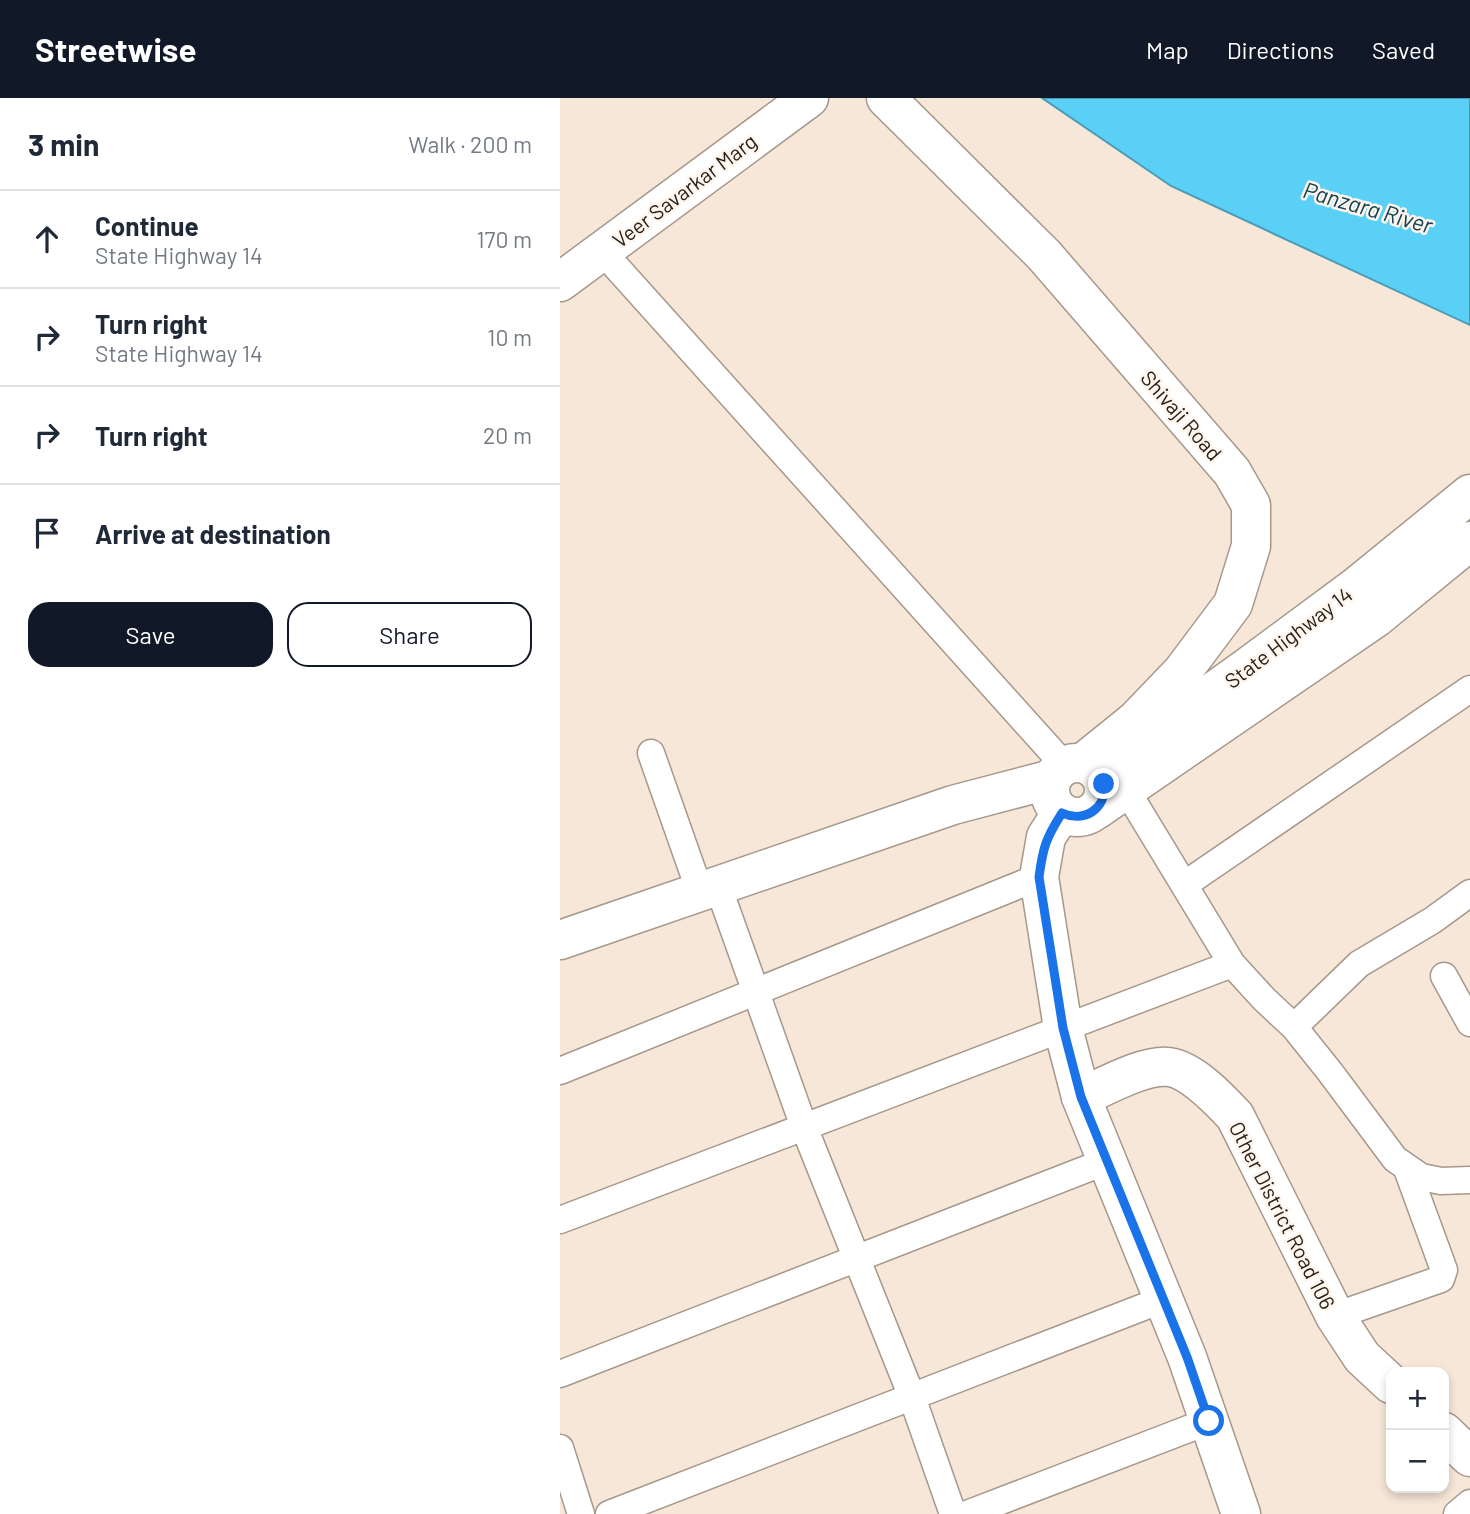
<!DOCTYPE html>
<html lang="en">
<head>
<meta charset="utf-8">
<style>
  :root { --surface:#fff; --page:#f6f6f7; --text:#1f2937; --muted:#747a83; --line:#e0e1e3; --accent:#111827 }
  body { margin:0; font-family:Barlow,sans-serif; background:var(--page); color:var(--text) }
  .controls { position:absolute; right:21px; bottom:21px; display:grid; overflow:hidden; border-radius:14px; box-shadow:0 4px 10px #0003 }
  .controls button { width:63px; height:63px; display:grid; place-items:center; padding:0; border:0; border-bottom:2px solid var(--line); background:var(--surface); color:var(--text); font:35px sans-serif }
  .stop { position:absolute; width:21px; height:21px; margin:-16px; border:5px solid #1a73e8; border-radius:50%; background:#fff }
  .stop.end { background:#1a73e8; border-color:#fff; box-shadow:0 2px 7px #0008 }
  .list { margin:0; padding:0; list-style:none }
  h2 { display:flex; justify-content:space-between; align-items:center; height:91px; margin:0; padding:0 28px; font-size:30px }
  h2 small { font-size:23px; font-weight:400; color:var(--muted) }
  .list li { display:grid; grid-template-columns:46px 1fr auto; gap:21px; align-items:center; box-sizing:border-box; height:98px; padding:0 28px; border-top:2px solid var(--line) }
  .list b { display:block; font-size:26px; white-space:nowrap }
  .list p { margin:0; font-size:23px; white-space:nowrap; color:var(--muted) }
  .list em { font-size:23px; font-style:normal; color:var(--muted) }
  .actions { display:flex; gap:14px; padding:21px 28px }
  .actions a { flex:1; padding:16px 0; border:2px solid var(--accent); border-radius:21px; text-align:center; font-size:24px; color:var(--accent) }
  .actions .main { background:var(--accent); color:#fff }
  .icon { flex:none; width:38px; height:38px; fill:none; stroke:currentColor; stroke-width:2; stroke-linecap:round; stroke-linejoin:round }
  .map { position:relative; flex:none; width:910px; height:1416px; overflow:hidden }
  header { display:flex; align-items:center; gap:42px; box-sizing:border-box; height:98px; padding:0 35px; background:var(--accent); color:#fff }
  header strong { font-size:33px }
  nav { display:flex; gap:38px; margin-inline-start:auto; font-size:24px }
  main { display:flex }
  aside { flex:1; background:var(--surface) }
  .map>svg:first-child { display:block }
  .water { fill:#5ad0f7; stroke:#4a9cb5; stroke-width:2 }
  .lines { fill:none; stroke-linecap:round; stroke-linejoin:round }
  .street-casing { stroke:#a6988a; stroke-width:29 }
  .secondary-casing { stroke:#a6988a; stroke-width:41 }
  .primary-casing { stroke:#a6988a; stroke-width:41 }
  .street { stroke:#fff; stroke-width:26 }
  .secondary { stroke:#fff; stroke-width:38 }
  .primary { stroke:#fff; stroke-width:38 }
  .route { stroke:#1a73e8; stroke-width:9 }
  .labels { text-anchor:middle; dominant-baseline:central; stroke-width:5; stroke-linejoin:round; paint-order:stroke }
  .street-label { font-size:21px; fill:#26211b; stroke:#fff5ec }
  .water-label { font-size:23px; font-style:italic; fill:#104454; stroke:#fff5ec }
</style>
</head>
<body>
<header>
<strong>Streetwise</strong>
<nav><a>Map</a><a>Directions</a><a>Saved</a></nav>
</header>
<main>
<aside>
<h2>3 min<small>Walk · 200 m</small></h2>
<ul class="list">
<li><svg class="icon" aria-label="ahead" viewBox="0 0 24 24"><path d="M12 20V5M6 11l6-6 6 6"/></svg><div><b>Continue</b><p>State Highway 14</p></div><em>170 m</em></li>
<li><svg class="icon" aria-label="right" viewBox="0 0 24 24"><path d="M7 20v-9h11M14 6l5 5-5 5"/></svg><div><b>Turn right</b><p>State Highway 14</p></div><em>10 m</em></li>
<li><svg class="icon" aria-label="right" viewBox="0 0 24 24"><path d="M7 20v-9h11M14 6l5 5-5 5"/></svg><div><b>Turn right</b></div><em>20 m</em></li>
<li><svg class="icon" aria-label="arrive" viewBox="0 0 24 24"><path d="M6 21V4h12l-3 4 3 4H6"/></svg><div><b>Arrive at destination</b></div></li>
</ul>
<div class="actions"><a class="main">Save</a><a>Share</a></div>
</aside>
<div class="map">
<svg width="910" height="1416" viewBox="0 0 910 1416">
  <rect width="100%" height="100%" fill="#f6e7d8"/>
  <path class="water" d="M 482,0 L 910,0 L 910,227 L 611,88 Z"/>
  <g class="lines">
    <g class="street-casing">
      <path id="street" d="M 42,153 L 505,668
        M 91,655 L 140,794
        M 567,693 L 672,866 L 704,901 L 734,929 L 770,974 L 835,1061 L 861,1079 L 881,1083 L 910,1082
        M 624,787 L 910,591
        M 158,788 L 244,1029 L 352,1299 L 393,1416
        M 884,878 L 910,925
        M 734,929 L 799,866 L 873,822 L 910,795
        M 0,973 L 479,779
        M 0,1122 L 672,866
        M 775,1218 L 881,1181 L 884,1172 L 847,1071
        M 0,1276 L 547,1063
        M 0,1350 L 21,1416
        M 49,1416 L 604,1201
        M 407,1416 L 649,1323
        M 897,1416 L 910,1405"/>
    </g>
    <g class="secondary-casing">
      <path id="secondary" d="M 326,0 L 484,157 L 672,374 L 691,407 L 691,448 L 673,506 L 622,574 L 576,622 L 524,664
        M 0,184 L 249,0
        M 0,842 L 393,707 L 492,681
        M 521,999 C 544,989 584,966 609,969 C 632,972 660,1002 675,1018 L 775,1218 L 802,1259 L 831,1286
        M 884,1334 L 910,1359"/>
    </g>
    <g class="primary-casing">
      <path id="primary" d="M490 692a27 27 0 1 1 54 0a27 27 0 1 1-54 0Z
        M 540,675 L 685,571 L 797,488 L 910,396
        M 536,712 L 817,519 L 910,443
        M 502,714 L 486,739 L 479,779 L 503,930 L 521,999 L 627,1259 L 681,1416"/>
    </g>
    <use href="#street" class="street"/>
    <use href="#secondary" class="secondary"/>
    <use href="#primary" class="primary"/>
  </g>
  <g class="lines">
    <path class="route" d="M 544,686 C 547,711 524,725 502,715 C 486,740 483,749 479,779 L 503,930 L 521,999 L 627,1259 L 649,1323"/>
  </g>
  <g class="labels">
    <g class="street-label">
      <text transform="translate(124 92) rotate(-37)">Veer Savarkar Marg</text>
      <text transform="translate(622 317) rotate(49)">Shivaji Road</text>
      <text transform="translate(728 539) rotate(-37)">State Highway 14</text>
      <text transform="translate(723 1117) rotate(63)">Other District Road 106</text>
    </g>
    <g class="water-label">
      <text transform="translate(808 109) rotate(16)">Panzara River</text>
    </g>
  </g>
</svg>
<div class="controls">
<button>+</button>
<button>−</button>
</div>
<div class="stop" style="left:649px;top:1323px"></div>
<div class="stop end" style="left:544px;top:686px"></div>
</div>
</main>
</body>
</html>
